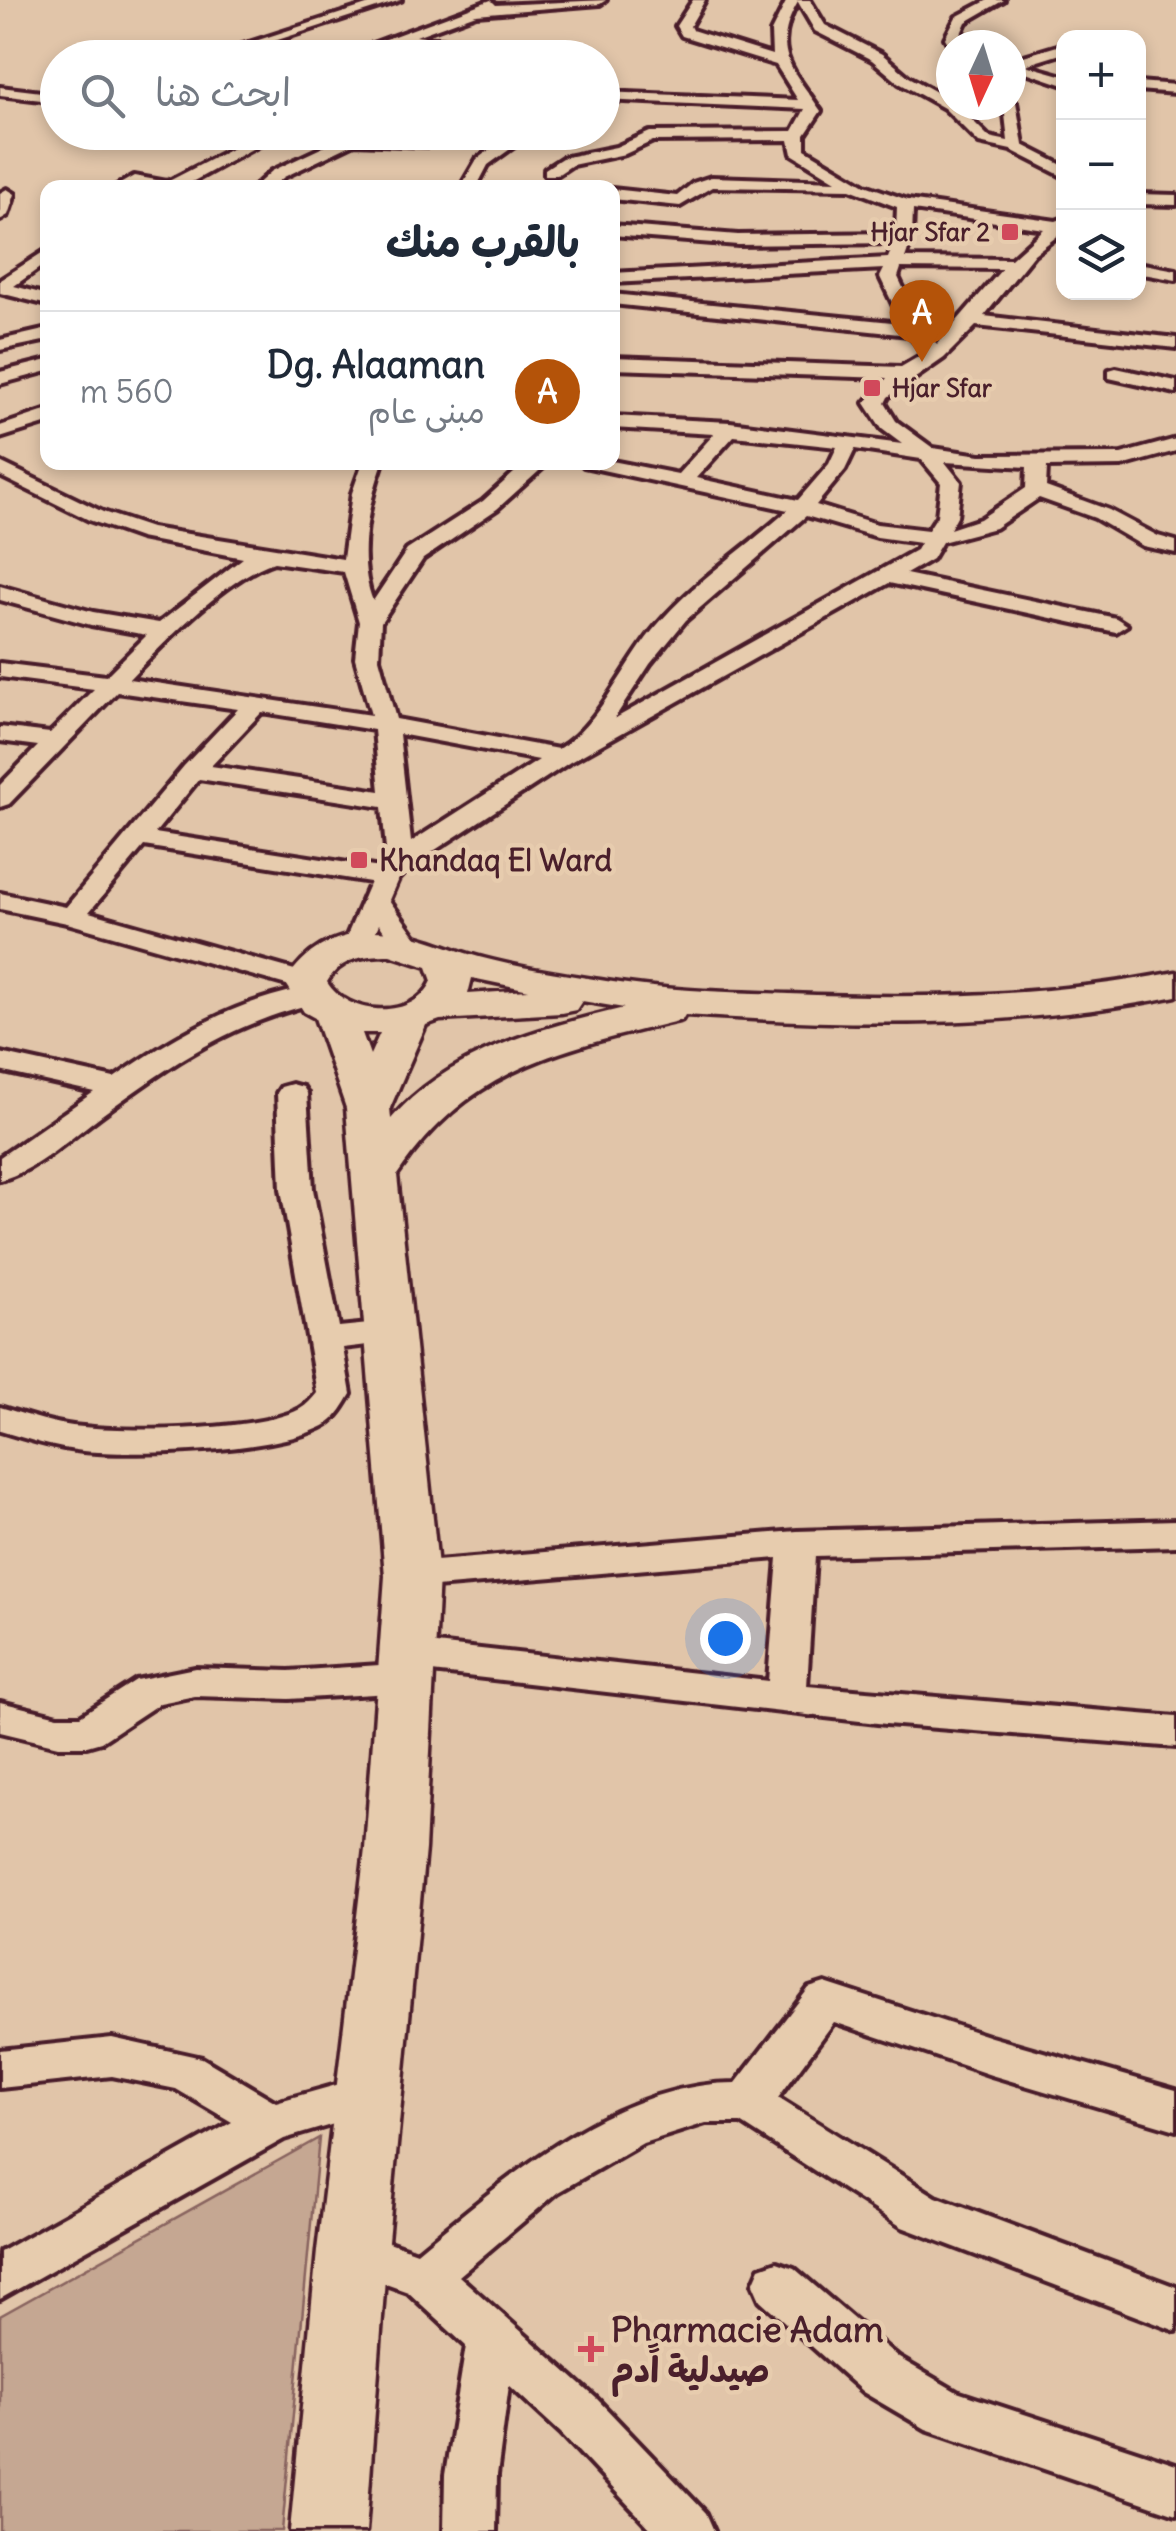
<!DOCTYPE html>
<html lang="ar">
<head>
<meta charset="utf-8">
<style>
  :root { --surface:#fff; --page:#f6f6f7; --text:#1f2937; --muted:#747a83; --line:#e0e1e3; --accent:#b45309 }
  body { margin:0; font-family:Delius,"Playpen Sans Arabic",sans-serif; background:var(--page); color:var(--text); direction:rtl }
  .controls { position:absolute; right:30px; top:30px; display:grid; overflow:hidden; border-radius:20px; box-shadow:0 5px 15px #0003 }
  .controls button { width:90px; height:90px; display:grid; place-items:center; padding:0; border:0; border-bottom:2px solid var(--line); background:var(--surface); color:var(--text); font:50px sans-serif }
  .compass { position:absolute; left:936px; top:30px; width:90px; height:90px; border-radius:50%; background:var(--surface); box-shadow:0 5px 15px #0003; rotate:184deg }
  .you { position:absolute; left:725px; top:1638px; width:35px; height:35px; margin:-25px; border:8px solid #fff; border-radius:50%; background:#1a73e8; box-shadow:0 0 0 15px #1a73e833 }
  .badge { display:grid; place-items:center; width:65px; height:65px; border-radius:50%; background:var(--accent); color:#fff; font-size:32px; font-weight:700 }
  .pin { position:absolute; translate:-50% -82px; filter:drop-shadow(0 2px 5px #0008) }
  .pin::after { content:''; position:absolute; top:52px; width:35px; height:30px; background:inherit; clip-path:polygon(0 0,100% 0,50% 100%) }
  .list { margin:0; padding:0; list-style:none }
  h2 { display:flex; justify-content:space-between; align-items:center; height:130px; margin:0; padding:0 40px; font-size:42px }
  h2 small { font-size:32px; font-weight:400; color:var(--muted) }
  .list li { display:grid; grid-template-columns:65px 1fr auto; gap:30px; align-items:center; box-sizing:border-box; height:160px; padding:0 40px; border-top:2px solid var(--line) }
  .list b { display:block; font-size:38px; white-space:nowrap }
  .list p { margin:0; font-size:32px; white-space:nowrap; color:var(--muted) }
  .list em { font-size:32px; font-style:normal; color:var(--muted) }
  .icon { flex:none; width:55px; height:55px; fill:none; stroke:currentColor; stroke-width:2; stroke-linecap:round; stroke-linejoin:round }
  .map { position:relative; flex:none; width:1176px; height:2531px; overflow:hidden; direction:ltr }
  .search { position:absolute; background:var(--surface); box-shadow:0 5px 15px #0003; left:40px; top:40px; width:580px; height:110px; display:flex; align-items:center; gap:25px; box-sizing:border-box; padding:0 35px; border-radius:55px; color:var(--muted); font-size:38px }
  .panel { position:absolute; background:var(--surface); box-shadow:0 5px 15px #0003; left:40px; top:180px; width:580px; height:290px; border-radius:20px; direction:rtl }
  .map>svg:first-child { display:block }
  .green { fill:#c5a792; stroke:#88635e; stroke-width:2.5 }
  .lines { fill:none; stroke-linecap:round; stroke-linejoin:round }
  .street-casing { stroke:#4a1f2b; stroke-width:8 }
  .secondary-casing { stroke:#4a1f2b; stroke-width:7 }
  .street { fill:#e7ccae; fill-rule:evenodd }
  .secondary { fill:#e7ccae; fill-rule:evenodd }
  .poi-dot { fill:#d1495b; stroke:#e7ccae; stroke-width:4 }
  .labels { text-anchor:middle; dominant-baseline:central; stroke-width:9; stroke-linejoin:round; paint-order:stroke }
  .far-poi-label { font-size:25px; font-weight:bold; fill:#4a1f2b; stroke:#e7ccae; text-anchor:end }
  .poi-label { font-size:30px; font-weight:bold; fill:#4a1f2b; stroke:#e7ccae; text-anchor:start }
  .near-poi-label { font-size:35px; font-weight:bold; fill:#4a1f2b; stroke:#e7ccae; text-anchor:start }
</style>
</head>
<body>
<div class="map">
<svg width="1176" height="2531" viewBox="0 0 1176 2531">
  <rect width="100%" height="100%" fill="#e1c5a9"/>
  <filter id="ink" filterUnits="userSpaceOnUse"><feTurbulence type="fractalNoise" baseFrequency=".01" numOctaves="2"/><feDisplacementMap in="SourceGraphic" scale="20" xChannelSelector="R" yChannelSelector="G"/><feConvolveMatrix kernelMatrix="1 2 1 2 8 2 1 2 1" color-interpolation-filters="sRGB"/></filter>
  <g filter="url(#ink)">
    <path class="green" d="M 319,2138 L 282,2531 L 0,2531 L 0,2316 Z"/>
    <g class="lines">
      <g class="street-casing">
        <path id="street" d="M 382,0 L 401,0 L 238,53 L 242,58 L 226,58 L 221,52 Z
          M 491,0 L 496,5 L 606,0 L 600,4 L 476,14 L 416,36 L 578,58 L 532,58 L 400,41 L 356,58 L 343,55 Z
          M 693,0 L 705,0 L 690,26 L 692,30 L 772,55 L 771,32 L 787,0 L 810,0 L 825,25 L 882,54 L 909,77 L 951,100 L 951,105 L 957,105 L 989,137 L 1008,141 L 1004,105 L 1016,102 L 1023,145 L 1064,166 L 1064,177 L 1011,150 L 979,143 L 944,108 L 899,83 L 872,60 L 815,31 L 798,2 C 769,52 794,70 821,111 L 805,135 L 805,149 L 865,185 L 908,200 L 1056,221 L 1064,218 L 1064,231 L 1034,254 L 984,316 L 1176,338 L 1176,348 L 976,326 L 944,358 L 888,397 L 885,403 L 896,421 L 933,448 L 980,455 L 1121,454 L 1176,439 L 1176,451 L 1122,466 L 1047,467 L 1046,487 L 1109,510 L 1158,536 L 1176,541 L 1176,553 L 1143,546 L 1095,518 L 1039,498 L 995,528 L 942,542 L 932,559 L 906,574 L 1116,618 L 1127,625 L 1116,632 L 889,583 L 570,762 L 409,867 L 398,879 L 389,900 L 421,944 L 417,950 L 397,950 L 379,924 L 367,951 L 357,953 L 343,945 L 370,882 L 144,846 L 89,912 L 316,976 L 320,982 L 313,989 L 323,996 L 319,1002 C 229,1024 176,1061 103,1114 C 73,1136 36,1171 0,1180 L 0,1157 L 94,1092 L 0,1071 L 0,1053 L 114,1078 C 172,1038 230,1003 301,989 L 67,923 L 0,909 L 0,893 L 66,907 L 184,766 L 238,709 L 117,692 L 9,804 L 0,807 L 0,785 L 38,746 L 0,741 L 0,727 L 50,733 L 94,689 L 0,677 L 0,663 L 106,676 L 147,635 L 91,625 L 0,600 L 0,586 L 93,612 L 159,623 L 243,558 L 140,538 L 89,520 L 0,476 L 0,462 L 103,512 L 151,528 L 343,559 L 352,493 L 363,462 L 383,462 C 368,505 356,558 373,601 L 407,550 L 483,501 L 526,462 L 549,462 L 497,509 L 423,559 L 381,622 L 379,658 L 396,719 L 558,749 C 599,727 626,659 659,623 C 696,580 746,548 788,510 L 584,466 L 581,462 L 612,461 L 678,474 L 714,434 L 612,428 L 612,416 L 730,422 L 902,444 L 882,429 L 865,403 L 887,378 L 612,369 L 612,357 L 901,367 L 925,353 L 909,335 L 612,304 L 612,294 L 902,323 L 880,277 L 884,269 L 612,283 L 612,273 L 888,258 L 894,243 L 738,245 L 612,235 L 612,225 L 738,235 L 896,233 L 897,207 L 850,189 L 712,187 L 680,206 L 612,199 L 612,189 L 677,196 L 693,183 L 711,177 L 836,181 L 792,154 L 789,140 L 653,141 L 625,154 L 572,165 L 557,175 L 545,175 L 545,169 L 562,158 L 616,147 L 650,132 L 793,131 L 805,109 L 602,100 L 602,92 L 798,100 L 776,65 L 682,36 L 676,26 ZM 913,210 L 1044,229 L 1011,259 L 905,258 L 912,238 ZM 901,268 L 1002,269 L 937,344 L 922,328 L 898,277 ZM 734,436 L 837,447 L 829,464 L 798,500 L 696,478 ZM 855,449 L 921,459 L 941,483 L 937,516 L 928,530 L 877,524 L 816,505 L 845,470 ZM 945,462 L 1027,467 L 1026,488 L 980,519 L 950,529 L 957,516 L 961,482 ZM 806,516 L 877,537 L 920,543 L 916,550 L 614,719 L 650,664 L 686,620 ZM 274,562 L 344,572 L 359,622 L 355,658 L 371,715 L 129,679 C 164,643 227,577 274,562 ZM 262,712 L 374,730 L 380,791 L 211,766 ZM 399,734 L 539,760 L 411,842 ZM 199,779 L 382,807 L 387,860 L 380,868 L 155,833 Z
          M 988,0 L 1004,0 L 966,22 L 959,38 L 963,45 L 951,48 L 945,38 L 956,17 Z
          M 1064,44 L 1064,53 L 1025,65 L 1064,76 L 1064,85 L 1011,67 L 1011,56 L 1017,58 Z
          M 1138,82 L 1176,85 L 1176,93 L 1138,90 Z
          M 0,87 L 58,94 L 58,102 L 0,95 Z
          M 264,132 L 283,132 L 181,188 L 113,188 L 134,176 L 167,182 Z
          M 483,132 L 531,134 L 488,165 L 476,188 L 460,188 L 477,159 L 503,140 L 431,146 L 355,143 L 284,177 L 271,188 L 253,188 L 272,171 L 353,133 L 431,136 Z
          M 7,189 L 15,194 L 8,215 L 0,220 L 0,193 Z
          M 1138,194 L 1176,195 L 1176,205 L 1138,204 Z
          M 48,249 L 48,262 L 14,286 L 48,295 L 48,305 L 0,293 L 0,280 Z
          M 1138,263 L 1176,270 L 1176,280 L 1138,273 Z
          M 48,329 L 48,340 L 0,350 L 0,340 Z
          M 48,360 L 48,371 L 0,384 L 0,372 Z
          M 1116,368 L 1176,381 L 1176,393 L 1109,378 L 1109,370 Z
          M 48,410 L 48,423 L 0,438 L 0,426 Z
          M 292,1084 L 303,1087 L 307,1093 L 313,1189 L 339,1327 L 389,1322 L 401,1325 L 406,1333 L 401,1341 L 343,1348 L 351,1394 C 345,1404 338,1417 327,1424 C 282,1452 137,1456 83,1451 C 55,1448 27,1439 0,1431 L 0,1407 C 27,1415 55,1425 83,1427 C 131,1432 259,1431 300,1409 C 307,1405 312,1399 317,1393 L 281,1189 L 277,1093 L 281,1087 Z
          M 1176,1520 L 1176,1546 L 815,1556 L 807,1686 L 1176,1717 L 1176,1747 L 886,1724 L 423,1671 L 427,1678 L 422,1688 L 408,1692 L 289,1699 L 195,1696 L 160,1703 L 101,1742 L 87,1746 L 58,1746 L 0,1732 L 0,1702 L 58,1716 L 80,1716 L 136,1680 L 195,1668 L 289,1671 L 395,1664 L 390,1655 L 395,1645 L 409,1641 L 768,1681 L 778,1558 L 412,1589 L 399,1585 L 393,1576 L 399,1567 L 412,1563 L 797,1531 Z
          M 825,1983 L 991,2037 L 1176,2090 L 1176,2130 L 991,2075 L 834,2022 L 778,2098 L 936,2197 L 1176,2287 L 1176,2331 L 902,2227 L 741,2123 L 706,2123 L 643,2143 L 558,2192 L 459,2276 L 597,2399 L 706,2513 L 714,2531 L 653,2531 L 561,2433 L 509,2385 L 497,2475 L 496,2531 L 444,2531 L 445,2475 L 466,2346 L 408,2292 L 335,2266 L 328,2251 L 335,2236 L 352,2229 L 417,2252 C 507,2178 614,2083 736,2083 L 809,1988 Z
          M 112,2038 L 202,2058 L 276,2102 L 368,2076 L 384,2081 L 391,2095 L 384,2109 L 284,2139 L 0,2299 L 0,2252 L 232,2122 L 176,2089 L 112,2076 L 0,2088 L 0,2050 Z
          M 777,2262 L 794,2268 L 899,2358 L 957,2392 L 1176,2464 L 1176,2514 L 926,2429 L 863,2392 L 760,2300 L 753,2284 L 760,2268 Z"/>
      </g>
      <g class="secondary-casing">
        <path id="secondary" d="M 369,931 C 402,930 427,939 457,950 C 498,965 562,974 606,981 C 667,991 728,992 789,994 C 920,999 1047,997 1176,972 L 1176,996 C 1014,1029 849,1026 685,1015 L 682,1020 C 561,1050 472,1065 397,1175 L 439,1576 L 425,1849 L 387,2251 L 366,2531 L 290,2531 L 317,2251 L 365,1849 L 385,1576 L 346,1108 L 315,1018 L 304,1012 L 285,982 C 307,948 330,938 369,931 ZM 390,955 L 427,967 L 432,981 C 414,1021 347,1016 327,982 C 341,958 364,955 390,955 ZM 472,978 L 529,990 L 468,994 ZM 582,1001 L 624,1008 C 541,1028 450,1051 391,1119 L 390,1108 L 426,1025 L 440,1020 L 561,1013 L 576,1010 ZM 362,1033 L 380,1033 L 370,1055 Z"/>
      </g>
      <use href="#street" class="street"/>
      <use href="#secondary" class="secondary"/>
    </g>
  </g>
  <g class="poi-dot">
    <rect x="1000" y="222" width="20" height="20" rx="5"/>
    <rect x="862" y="378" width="20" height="20" rx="5"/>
    <rect x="349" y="850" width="20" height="20" rx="5"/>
    <path d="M586 2334h10v10h10v10h-10v10h-10v-10h-10v-10h10z"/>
  </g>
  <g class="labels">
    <g class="far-poi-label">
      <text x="990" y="232">Hjar Sfar 2</text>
      <text x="892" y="388" text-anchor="start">Hjar Sfar</text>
    </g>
    <g class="poi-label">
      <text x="379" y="860">Khandaq El Ward</text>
    </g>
    <g class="near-poi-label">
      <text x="611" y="2329">Pharmacie Adam<tspan x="611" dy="40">صيدلية اًدم</tspan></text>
    </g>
  </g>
</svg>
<div class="controls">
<button>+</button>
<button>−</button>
<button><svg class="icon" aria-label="layers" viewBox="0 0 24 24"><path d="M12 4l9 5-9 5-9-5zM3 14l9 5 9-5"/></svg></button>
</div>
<svg class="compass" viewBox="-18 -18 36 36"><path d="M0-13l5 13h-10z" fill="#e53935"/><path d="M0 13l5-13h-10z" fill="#747a83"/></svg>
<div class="you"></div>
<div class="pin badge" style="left:922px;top:362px">A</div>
<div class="search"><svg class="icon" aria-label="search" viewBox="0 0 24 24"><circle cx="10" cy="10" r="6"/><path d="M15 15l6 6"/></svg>ابحث هنا</div>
<section class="panel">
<h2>بالقرب منك<small></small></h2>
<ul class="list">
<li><span class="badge">A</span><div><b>Dg. Alaaman</b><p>مبنى عام</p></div><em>560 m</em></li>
</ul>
</section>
</div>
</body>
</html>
